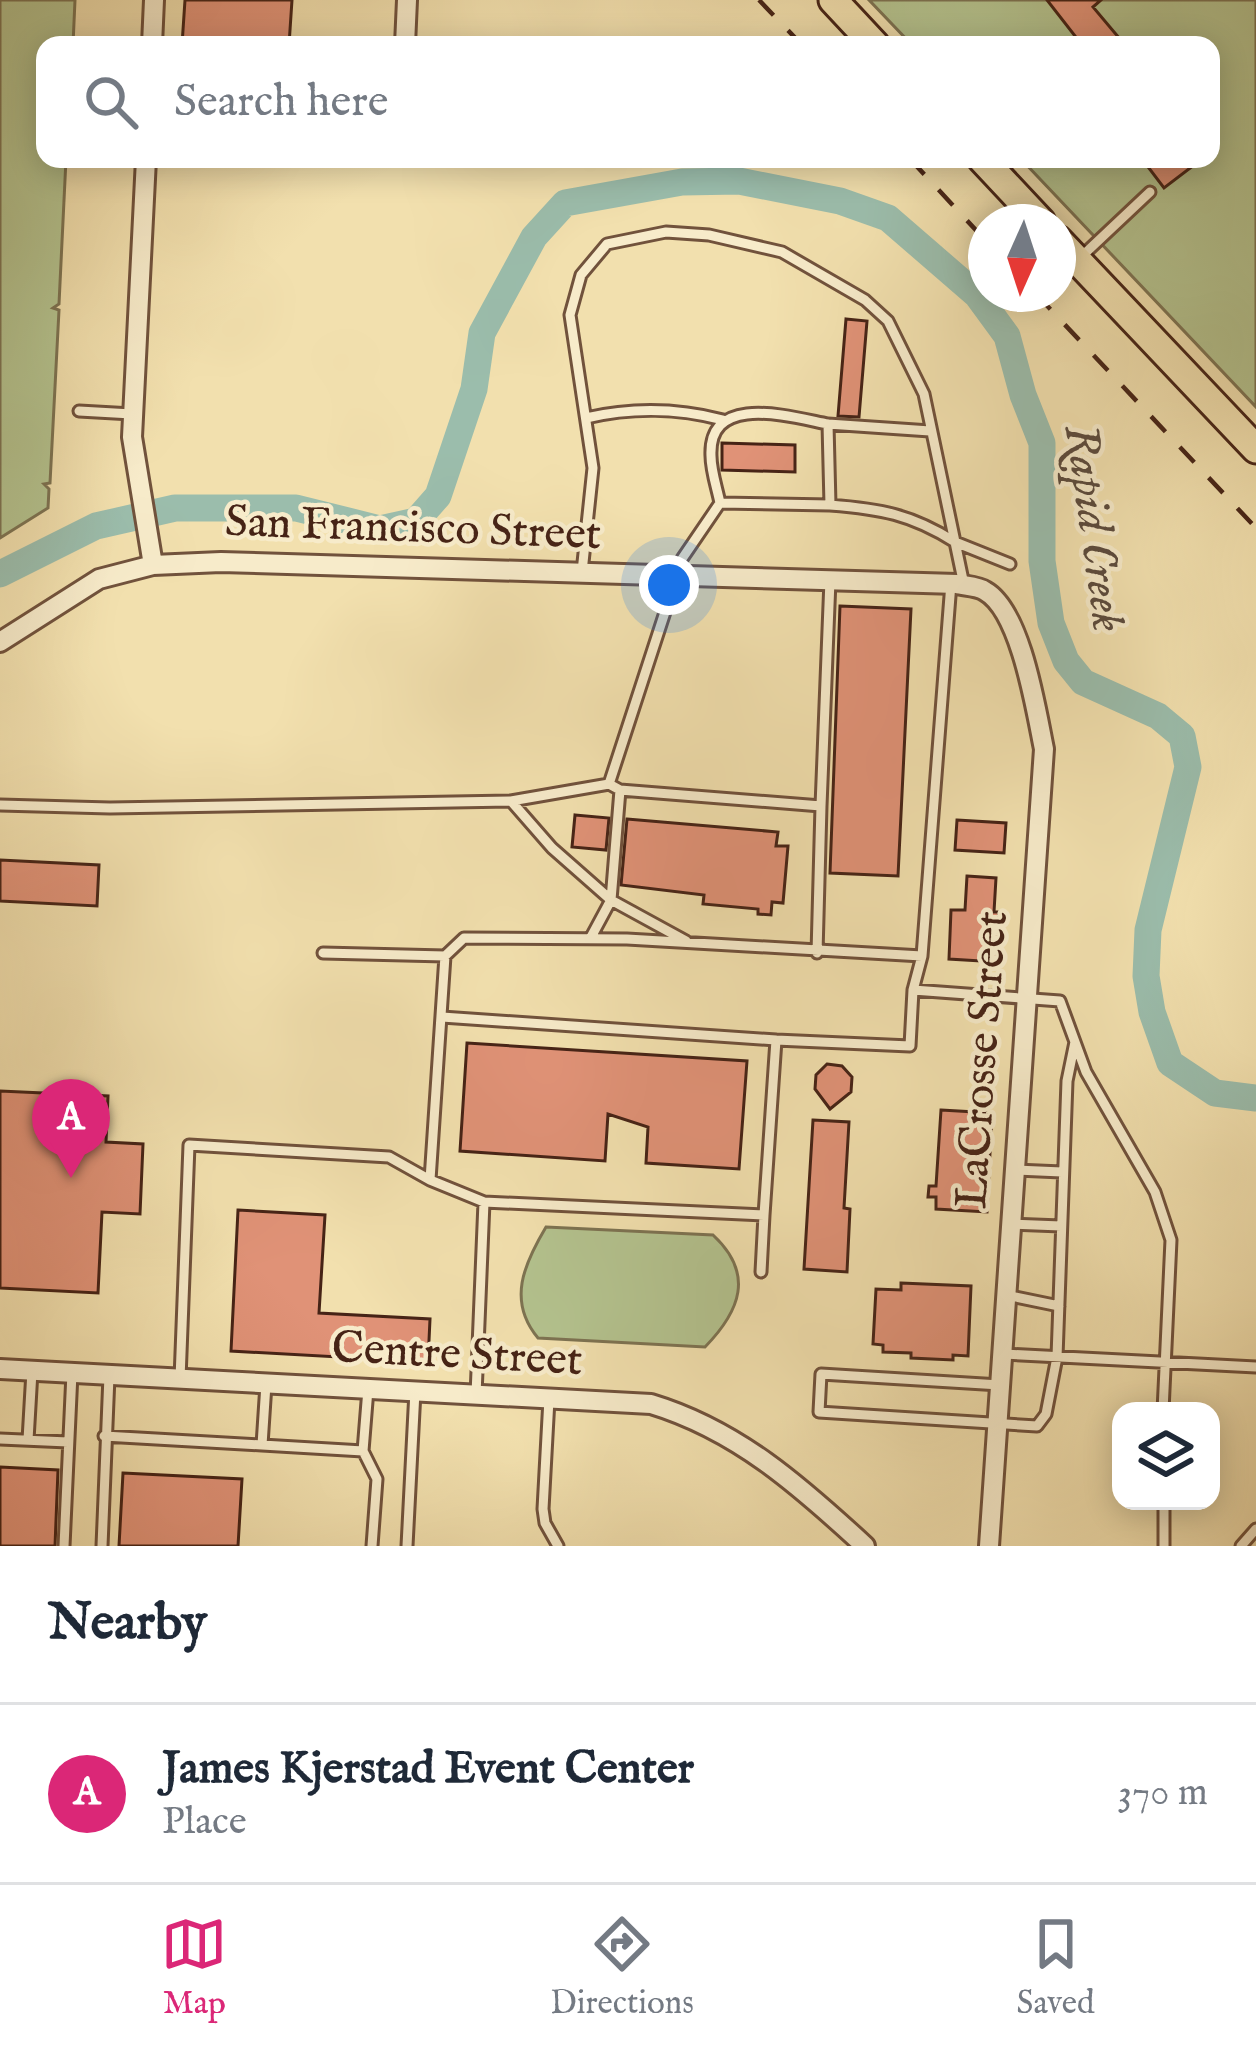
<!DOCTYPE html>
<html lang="en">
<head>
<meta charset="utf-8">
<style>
  :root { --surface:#fff; --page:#f6f6f7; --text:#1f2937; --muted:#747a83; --line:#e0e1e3; --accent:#db2777 }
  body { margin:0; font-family:"IM FELL English",serif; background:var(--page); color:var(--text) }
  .controls { position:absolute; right:36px; bottom:36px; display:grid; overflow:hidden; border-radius:24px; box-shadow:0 6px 30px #0003 }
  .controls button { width:108px; height:108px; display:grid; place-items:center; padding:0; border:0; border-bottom:3px solid var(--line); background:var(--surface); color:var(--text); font:60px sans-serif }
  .compass { position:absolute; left:968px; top:204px; width:108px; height:108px; border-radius:50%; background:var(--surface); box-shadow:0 6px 30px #0003; rotate:183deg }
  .you { position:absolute; left:669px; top:585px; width:42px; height:42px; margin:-30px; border:9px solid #fff; border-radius:50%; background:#1a73e8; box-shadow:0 0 0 18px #1a73e833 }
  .badge { display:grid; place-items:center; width:78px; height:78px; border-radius:50%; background:var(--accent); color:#fff; font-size:39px; font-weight:700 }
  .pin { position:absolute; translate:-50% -99px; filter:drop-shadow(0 3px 6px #0008) }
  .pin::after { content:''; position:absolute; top:63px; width:42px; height:36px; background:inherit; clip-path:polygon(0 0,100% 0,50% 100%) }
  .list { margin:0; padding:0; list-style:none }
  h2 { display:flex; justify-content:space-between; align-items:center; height:156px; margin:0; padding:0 48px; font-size:51px }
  h2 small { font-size:39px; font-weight:400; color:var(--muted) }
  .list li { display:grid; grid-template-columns:78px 1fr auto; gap:36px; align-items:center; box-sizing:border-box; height:180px; padding:0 48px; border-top:3px solid var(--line) }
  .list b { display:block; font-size:45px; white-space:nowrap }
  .list p { margin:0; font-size:39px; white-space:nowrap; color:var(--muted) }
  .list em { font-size:39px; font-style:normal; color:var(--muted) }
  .icon { flex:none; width:66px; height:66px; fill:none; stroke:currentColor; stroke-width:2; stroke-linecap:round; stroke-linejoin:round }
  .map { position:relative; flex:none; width:1256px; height:1546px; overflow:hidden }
  .search { position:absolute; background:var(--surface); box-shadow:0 6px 30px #0003; left:36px; right:36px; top:36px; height:132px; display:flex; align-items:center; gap:30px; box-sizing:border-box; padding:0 42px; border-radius:24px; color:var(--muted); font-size:45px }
  .sheet { height:336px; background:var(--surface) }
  nav { display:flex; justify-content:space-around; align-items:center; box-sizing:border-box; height:168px; border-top:3px solid var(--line); background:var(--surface); font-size:33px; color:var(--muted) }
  nav a { display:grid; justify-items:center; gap:6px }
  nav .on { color:var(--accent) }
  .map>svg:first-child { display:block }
  .green { fill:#b4c38f; stroke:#7d7352; stroke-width:3 }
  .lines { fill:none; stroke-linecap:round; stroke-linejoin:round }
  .river { stroke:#9bbdac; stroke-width:27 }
  .building { fill:#e09277; stroke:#462316; stroke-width:3 }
  .lane-casing { stroke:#71523c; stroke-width:15 }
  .street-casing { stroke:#71523c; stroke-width:24 }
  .primary-casing { stroke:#462316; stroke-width:33 }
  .lane { stroke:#f7ebca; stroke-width:9 }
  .street { stroke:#f7ebca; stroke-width:18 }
  .primary { stroke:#f2e0ae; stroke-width:27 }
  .rail { stroke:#462316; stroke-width:4.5; stroke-dasharray:21 21; stroke-linecap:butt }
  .labels { text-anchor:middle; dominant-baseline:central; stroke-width:9; stroke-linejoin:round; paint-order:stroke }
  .street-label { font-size:45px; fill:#462316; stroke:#f7ebca }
  .water-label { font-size:48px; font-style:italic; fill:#5b4a3c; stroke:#f7ebca }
</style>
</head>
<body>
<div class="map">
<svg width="1256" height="1546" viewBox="0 0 1256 1546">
  <rect width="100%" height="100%" fill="#f2e0ae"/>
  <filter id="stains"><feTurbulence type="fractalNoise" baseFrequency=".00167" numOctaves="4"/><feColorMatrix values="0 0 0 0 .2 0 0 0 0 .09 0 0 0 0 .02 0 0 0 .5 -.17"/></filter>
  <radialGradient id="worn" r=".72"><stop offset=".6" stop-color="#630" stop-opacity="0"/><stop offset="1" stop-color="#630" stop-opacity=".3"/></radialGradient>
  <path class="green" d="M 0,0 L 75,0 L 73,45 L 45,45 L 45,159 L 66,159 L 59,304 L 53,308 L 59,310 L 50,483 L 44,484 L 49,489 L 48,508 L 0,538 Z
    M 869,0 L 1256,0 L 1256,407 L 1021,159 L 1211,159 L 1211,45 L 912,45 Z
    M 546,1227 L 713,1235 C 755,1274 740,1311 705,1347 L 538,1338 C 507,1301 524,1264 546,1227 Z"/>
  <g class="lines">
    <path class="river" d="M 0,574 L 96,526 L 175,508 L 296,508 L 380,529 L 416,521 L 438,496 L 474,389 L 482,333 L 534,237 L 565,203 L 682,182 L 739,181 L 840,201 L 888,218 L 977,295 L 1007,336 L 1023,395 L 1042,443 L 1042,561 L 1051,623 L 1066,661 L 1083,682 L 1158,716 L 1182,736 L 1188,767 L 1148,930 L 1146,976 L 1152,1012 L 1170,1063 L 1215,1093 L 1256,1098"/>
  </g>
  <path class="building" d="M 185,0 L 292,0 L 289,45 L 182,45 Z
    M 1047,0 L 1101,0 L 1093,7 L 1125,45 L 1082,45 Z
    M 1142,159 L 1202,159 L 1164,188 Z
    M 846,319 L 867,321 L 859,417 L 838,416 Z
    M 722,443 L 795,445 L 795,472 L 722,470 Z
    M 840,606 L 911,609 L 898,876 L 830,873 Z
    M 575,815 L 609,818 L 606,850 L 572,847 Z
    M 627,819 L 778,832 L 776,846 L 788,846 L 783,903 L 772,902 L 771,915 L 758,914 L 758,909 L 703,904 L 704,895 L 621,885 Z
    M 957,820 L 1006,823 L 1004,853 L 955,850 Z
    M 0,860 L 99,865 L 97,906 L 0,901 Z
    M 967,876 L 996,878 L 994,912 L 999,912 L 997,962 L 949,959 L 951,910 L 965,910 Z
    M 467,1043 L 747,1061 L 739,1169 L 646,1163 L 648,1127 L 608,1114 L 605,1161 L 460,1151 Z
    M 827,1064 L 842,1066 L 852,1077 L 851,1092 L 830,1109 L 815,1089 L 816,1075 Z
    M 0,1091 L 108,1096 L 106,1142 L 143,1144 L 140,1214 L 102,1212 L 98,1293 L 0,1288 Z
    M 941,1110 L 992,1113 L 987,1212 L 936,1209 L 936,1197 L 928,1197 L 929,1186 L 936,1186 Z
    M 813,1120 L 849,1122 L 844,1208 L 850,1209 L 847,1272 L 804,1269 Z
    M 238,1210 L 325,1215 L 319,1313 L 430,1319 L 428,1362 L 231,1351 Z
    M 901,1283 L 971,1286 L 968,1356 L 953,1355 L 953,1360 L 911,1358 L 911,1353 L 883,1352 L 883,1345 L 873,1344 L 876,1289 L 901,1290 Z
    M 0,1467 L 58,1470 L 55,1546 L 0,1546 Z
    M 123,1473 L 242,1479 L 238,1546 L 119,1546 Z"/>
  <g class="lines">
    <g class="lane-casing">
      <path id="lane" d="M 1081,257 L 1150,192
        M 79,411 L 132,414
        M 586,418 C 634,407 677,408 723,420
        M 828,424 L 930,431
        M 720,503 L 830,505
        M 582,572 L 593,468 L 570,315 L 581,275 L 607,244 L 666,232 L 709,235 L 782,252 L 865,300 L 888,321 L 924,394 L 955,542 L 1010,564
        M 609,784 L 620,790 L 821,806 L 817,953
        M 511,801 L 552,848 L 611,900 L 686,941
        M 0,805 L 110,808 L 511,801 L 609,784 L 667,606 L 671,575 L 720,503 C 717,488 711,471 711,456 C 708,392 791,417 828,424 L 830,505 C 880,509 911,514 955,542 L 964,585
        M 821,806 L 830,580
        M 590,939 L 611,900 L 620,790
        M 323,953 L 445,956
        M 913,990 L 1060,1001 L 1086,1072 L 1155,1192 L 1171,1240 L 1163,1411
        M 442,1017 L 776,1040
        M 1015,1170 L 1062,1172
        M 430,1180 L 445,956 L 464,938 L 627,939 L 922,956
        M 484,1202 L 764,1215 L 776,1040 L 910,1046 L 913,990 L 922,956 L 951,583
        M 1012,1224 L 1061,1226
        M 761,1272 L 764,1215
        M 1006,1295 L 1059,1306
        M 1004,1354 L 1256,1367
        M 180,1379 L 189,1145 L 389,1157 L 430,1180 L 484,1202 L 476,1395
        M 266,1384 L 262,1445 L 363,1451
        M 1000,1385 L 821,1374 L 819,1412 L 1037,1426 L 1046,1414 L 1057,1357 L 1067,1081 L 1075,1042
        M 368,1389 L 363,1451 L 377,1479 L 372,1546
        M 549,1399 L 543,1509 L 545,1523 L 558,1546
        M 104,1436 L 262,1445
        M 0,1439 L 68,1442
        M 28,1440 L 32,1371
        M 1164,1501 L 1164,1546
        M 64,1546 L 72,1373
        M 102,1546 L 109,1376
        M 407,1546 L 415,1391
        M 1241,1546 L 1256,1529"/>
    </g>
    <g class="street-casing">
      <path id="street" d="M 152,45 L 154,0
        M 405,45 L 407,0
        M 146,159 L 132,437 L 153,565
        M 0,642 L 99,579 L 153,565 L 221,562 L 957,584 C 965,586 978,586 985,591 C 1021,611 1036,710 1044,749 L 989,1546
        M 0,1369 L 651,1404 C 737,1430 800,1486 865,1546"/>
    </g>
    <g class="primary-casing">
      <path id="primary" d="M 833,0 L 875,45
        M 982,159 L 1041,222
        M 1058,240 L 1256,449"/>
    </g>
    <use href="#lane" class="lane"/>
    <use href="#street" class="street"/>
    <use href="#primary" class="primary"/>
    <path class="rail" d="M 759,0 L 802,45
      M 910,159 L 986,241
      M 1036,294 L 1256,528"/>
  </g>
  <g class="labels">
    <g class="street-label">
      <text transform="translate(413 529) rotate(2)">San Francisco Street</text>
      <text transform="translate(983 1060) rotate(-86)">LaCrosse Street</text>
      <text transform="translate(457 1355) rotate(3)">Centre Street</text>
    </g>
    <g class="water-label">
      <text transform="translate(1093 528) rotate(82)">Rapid Creek</text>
    </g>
  </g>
  <rect width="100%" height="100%" filter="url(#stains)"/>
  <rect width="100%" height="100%" fill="url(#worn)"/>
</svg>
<div class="controls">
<button><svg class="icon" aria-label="layers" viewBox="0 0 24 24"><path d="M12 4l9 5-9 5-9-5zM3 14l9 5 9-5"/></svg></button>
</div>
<svg class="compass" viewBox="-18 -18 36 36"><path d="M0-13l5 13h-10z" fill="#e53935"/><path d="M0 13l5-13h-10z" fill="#747a83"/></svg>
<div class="you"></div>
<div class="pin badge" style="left:71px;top:1178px">A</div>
<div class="search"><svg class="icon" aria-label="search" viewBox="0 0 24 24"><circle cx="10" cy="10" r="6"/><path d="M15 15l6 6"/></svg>Search here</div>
</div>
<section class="sheet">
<h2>Nearby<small></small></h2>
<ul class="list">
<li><span class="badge">A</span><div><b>James Kjerstad Event Center</b><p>Place</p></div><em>370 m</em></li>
</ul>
</section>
<nav>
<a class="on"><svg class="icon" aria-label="map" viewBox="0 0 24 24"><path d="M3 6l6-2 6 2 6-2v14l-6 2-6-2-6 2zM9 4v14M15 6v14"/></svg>Map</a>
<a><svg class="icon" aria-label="directions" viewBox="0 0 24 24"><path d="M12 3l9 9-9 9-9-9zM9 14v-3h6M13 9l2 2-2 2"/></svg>Directions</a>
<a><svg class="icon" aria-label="saved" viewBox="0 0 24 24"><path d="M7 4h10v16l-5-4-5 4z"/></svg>Saved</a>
</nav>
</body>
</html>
